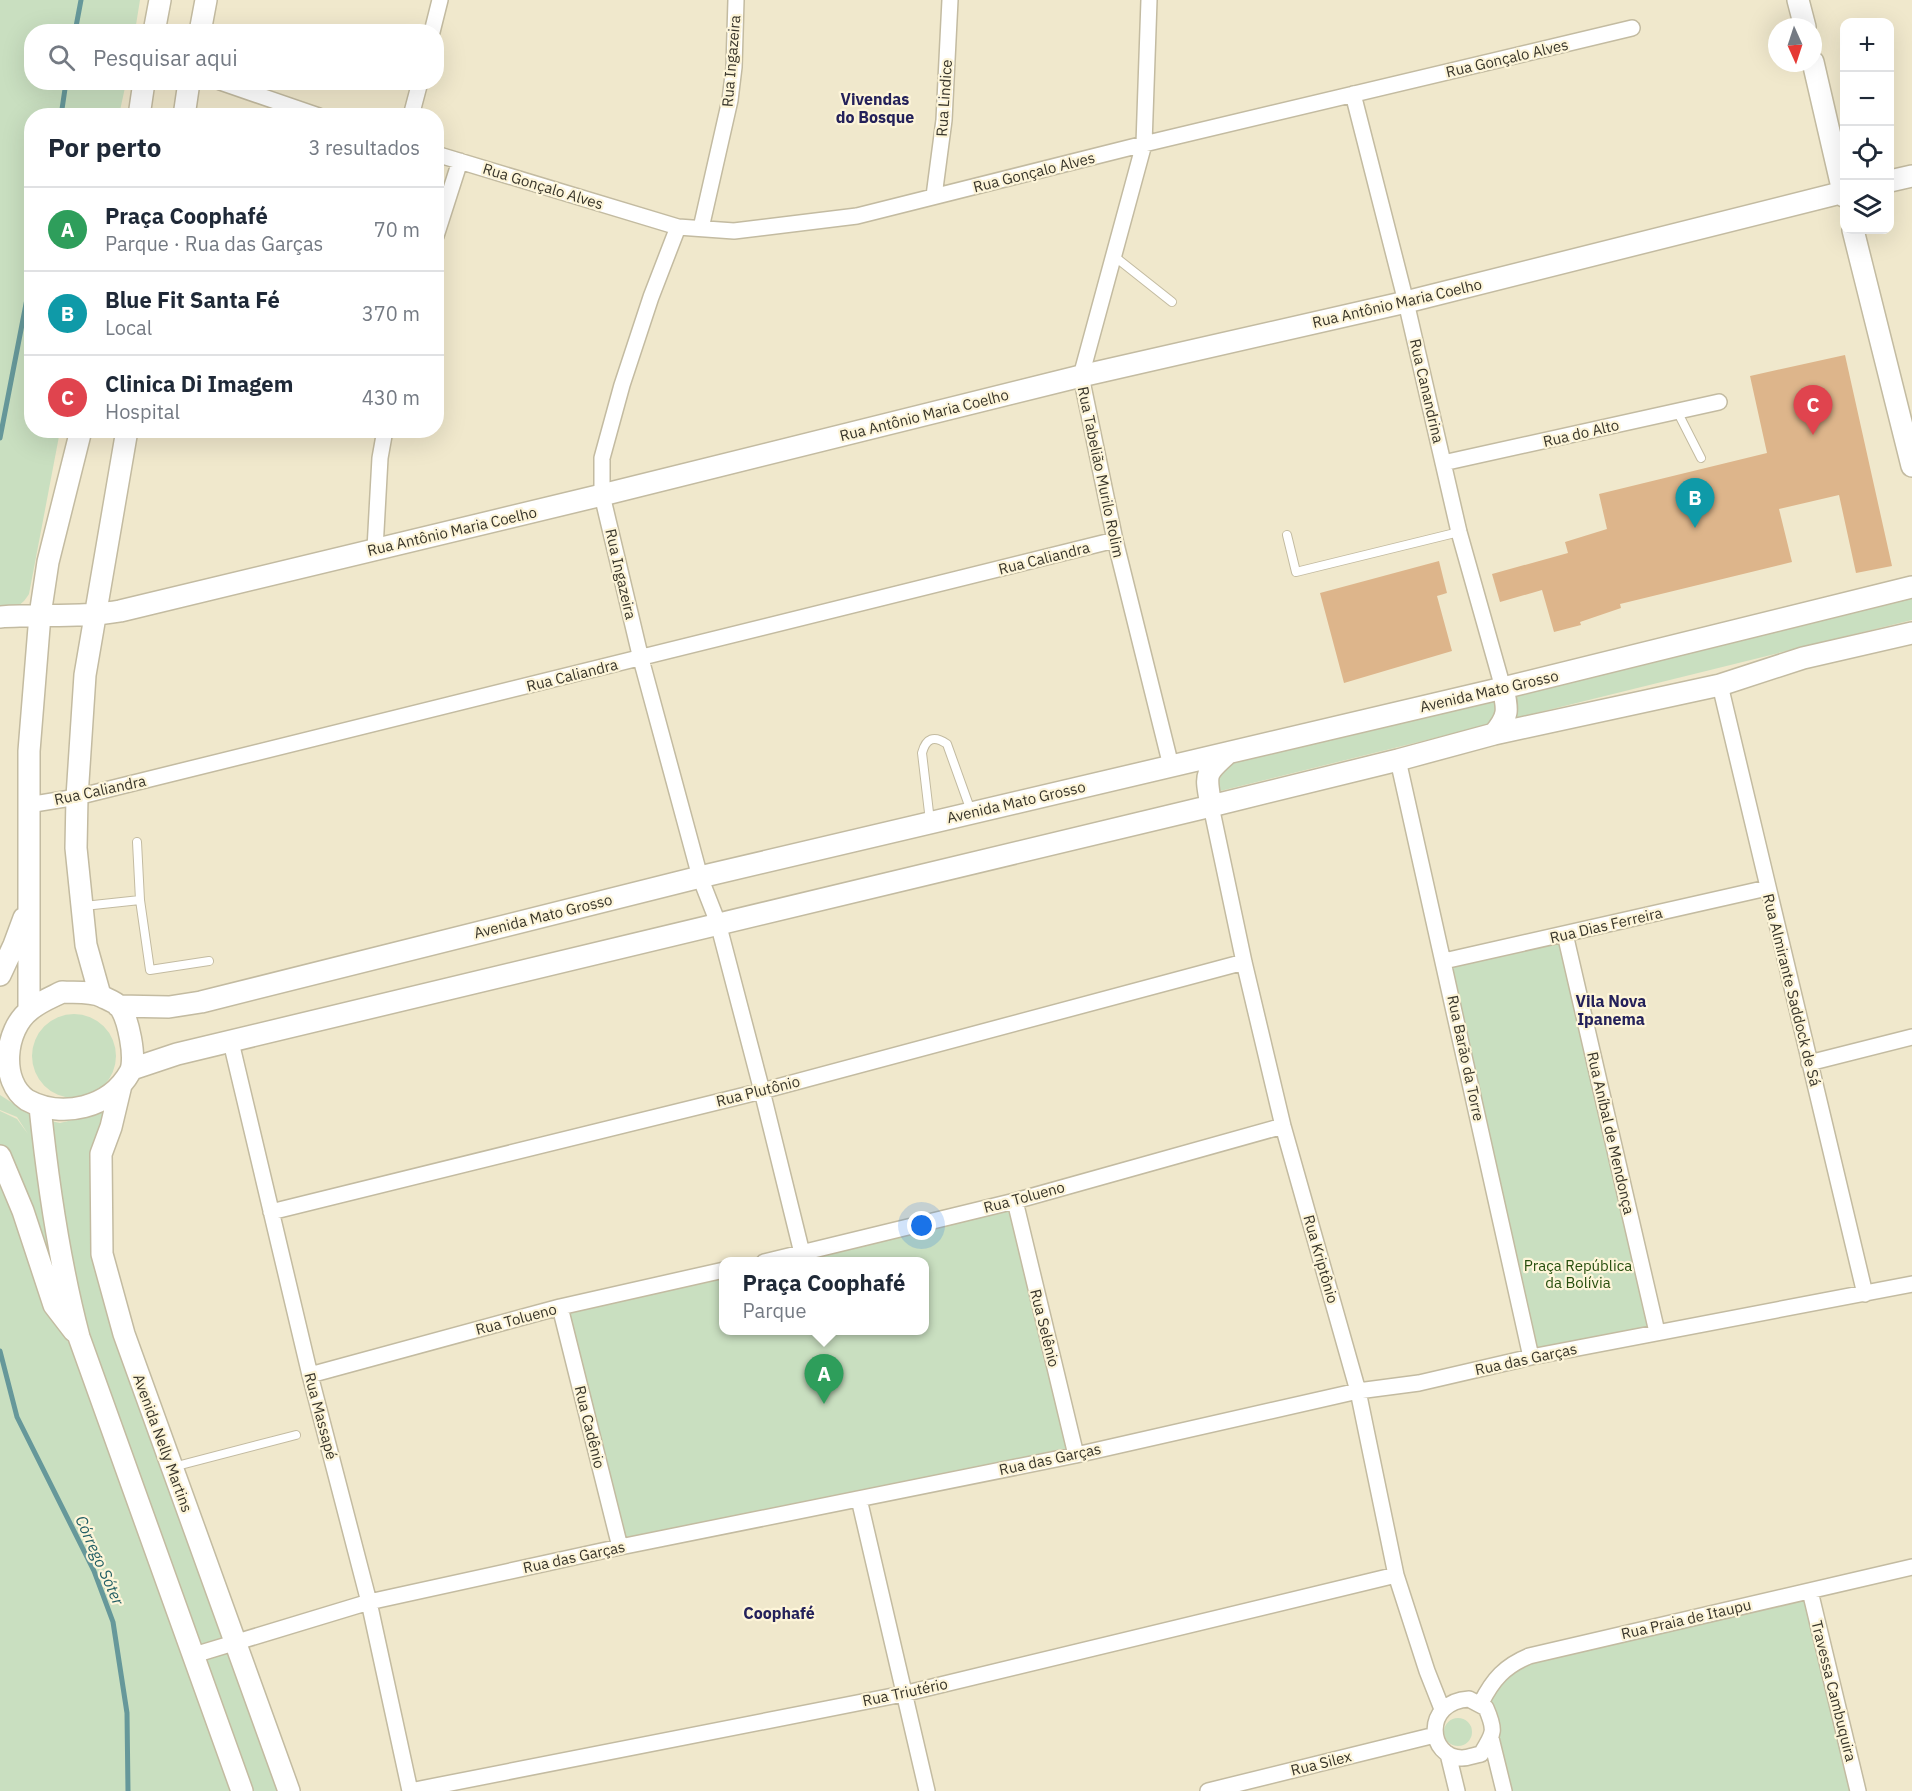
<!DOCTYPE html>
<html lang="pt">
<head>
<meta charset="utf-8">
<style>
  :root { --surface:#fff; --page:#f6f6f7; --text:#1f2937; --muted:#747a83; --line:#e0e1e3; --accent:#b45309 }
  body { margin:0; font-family:"IBM Plex Sans",sans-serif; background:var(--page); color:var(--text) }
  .controls { position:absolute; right:18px; top:18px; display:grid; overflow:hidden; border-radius:12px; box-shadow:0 6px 24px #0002 }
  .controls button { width:54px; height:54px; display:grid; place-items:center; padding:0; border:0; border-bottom:2px solid var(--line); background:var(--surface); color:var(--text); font:30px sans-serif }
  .compass { position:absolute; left:1768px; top:18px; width:54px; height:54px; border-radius:50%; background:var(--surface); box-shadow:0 6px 24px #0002; rotate:177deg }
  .you { position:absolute; left:922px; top:1226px; width:21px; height:21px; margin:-15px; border:4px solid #fff; border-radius:50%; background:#1a73e8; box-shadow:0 0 0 9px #1a73e833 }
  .badge { display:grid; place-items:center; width:39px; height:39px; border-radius:50%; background:var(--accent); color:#fff; font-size:20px; font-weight:700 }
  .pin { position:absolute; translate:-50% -50px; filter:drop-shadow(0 2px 3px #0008) }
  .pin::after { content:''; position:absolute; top:32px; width:21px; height:18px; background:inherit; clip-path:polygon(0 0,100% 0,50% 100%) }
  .popup { position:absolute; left:719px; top:1257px; width:210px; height:78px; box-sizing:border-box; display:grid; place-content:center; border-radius:12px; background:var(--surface); filter:drop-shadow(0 2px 4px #0005); font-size:20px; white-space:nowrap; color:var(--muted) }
  .popup b { font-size:22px; color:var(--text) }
  .popup::after { content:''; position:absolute; left:50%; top:100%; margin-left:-12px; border:12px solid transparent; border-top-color:var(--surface) }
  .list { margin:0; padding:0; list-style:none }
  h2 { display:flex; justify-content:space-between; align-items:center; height:78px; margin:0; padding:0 24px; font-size:26px }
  h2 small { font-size:20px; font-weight:400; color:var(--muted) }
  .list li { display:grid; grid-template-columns:39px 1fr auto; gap:18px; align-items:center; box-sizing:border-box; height:84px; padding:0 24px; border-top:2px solid var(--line) }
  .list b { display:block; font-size:22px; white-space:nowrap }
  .list p { margin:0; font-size:20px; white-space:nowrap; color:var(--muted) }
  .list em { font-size:20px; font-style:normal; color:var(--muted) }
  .icon { flex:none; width:33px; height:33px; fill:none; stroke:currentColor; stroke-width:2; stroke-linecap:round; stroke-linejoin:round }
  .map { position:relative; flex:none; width:1912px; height:1791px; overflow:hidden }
  .search { position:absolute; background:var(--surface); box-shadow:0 6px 24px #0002; left:24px; top:24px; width:420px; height:66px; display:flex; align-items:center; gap:15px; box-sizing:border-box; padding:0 21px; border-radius:24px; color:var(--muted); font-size:22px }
  .panel { position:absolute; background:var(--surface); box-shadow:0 6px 24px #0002; left:24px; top:108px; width:420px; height:330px; border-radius:24px }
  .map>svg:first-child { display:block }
  .green { fill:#c9dfc0 }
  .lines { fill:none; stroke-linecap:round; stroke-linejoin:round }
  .stream { stroke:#66989a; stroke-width:5 }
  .building { fill:#ddb58b }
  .lane-casing { stroke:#c3bba1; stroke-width:10 }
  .street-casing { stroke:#c3bba1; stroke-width:18 }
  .secondary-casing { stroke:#c3bba1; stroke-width:24 }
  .lane { stroke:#fff; stroke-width:8 }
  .street { stroke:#fff; stroke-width:15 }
  .secondary { stroke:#fff; stroke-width:21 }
  .labels { text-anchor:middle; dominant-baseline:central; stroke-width:4.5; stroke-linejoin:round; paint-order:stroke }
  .street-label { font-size:15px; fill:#38352a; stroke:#fdf5d9 }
  .park-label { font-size:15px; fill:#264e0d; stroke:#fdf5d9 }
  .neighbourhood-label { font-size:16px; font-weight:bold; fill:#24215a; stroke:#fdf5d9 }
  .water-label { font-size:16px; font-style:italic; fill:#225e64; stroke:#fdf5d9 }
</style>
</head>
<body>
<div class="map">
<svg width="1912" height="1791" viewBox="0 0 1912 1791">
  <rect width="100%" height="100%" fill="#f0e8cc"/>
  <path class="green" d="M 0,0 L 140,0 L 135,31 L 32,32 L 32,82 L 126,83 L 119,115 L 32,116 L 32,430 L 60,431 L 29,594 C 21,607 15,608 0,611 Z
    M 1912,595 L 1912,620 L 1204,795 L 1197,766 Z
    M 1565,934 L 1657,1332 L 1531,1357 L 1444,961 Z
    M32 1056a42 42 0 1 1 84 0a42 42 0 1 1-84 0Z
    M 0,1095 L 36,1118 L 60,1123 L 109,1111 L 93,1207 L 284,1791 L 0,1791 L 0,1111 L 17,1119 L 28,1134 L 17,1117 L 0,1110 Z
    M 1015,1201 L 1076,1455 L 620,1547 L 560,1307 L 723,1270 L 724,1330 L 924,1330 L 924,1262 L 764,1261 Z
    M 1810,1591 L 1858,1791 L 1504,1791 L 1486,1708 L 1512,1663 Z
    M1444 1732a14 14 0 1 1 28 0a14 14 0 1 1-28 0Z"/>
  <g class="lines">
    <path class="stream" d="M 75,32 L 81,0
      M 61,116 L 66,82
      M 0,438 L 32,273
      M 0,1351 L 17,1417 L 94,1571 L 113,1622 L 127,1713 L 128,1791"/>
  </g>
  <path class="building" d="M 1845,355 L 1892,566 L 1856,573 L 1839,495 L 1779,509 L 1792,562 L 1620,604 L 1621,608 L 1580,622 L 1581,625 L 1554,632 L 1542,590 L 1500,602 L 1492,574 L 1568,553 L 1565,542 L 1607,529 L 1599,494 L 1767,453 L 1750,376 Z
    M 1439,561 L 1447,593 L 1437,596 L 1452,651 L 1344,683 L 1320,593 Z"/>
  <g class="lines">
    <g class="lane-casing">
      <path id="lane" d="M 1114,256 L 1172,302
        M 1677,411 L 1701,458
        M 1287,535 L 1296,572 L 1459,532
        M 930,821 L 922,753 C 926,738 934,735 947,744 L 971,811
        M 137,842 L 140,900
        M 84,906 L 140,900 L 150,970 L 209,961
        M 173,1467 L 296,1435"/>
    </g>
    <g class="street-casing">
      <path id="street" d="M 1149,0 L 1144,144 L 1081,376 L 1115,540 L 1171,766
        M 432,32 L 440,0
        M 220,82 L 319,116
        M 1353,94 L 1406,302 L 1459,532 L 1503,688
        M 411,116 L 420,82
        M 436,154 L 678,227 L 734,231 L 857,216 L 1144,144 L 1632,28
        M 934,196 L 944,120 L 950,0
        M 678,227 L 651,297 L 622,385 L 602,458 L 602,495 L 641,659 L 700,877 L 718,923 L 762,1091 L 802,1253
        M 701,228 L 730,100 L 734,67 L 736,0
        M 436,236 L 460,161
        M 1443,463 L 1719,402
        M 375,549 L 380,458 L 385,430
        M 1720,685 L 1865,1294
        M 1398,760 L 1531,1357
        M 28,805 L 77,797 L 1115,540
        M 1211,806 L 1244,962 L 1283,1126 L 1358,1391 L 1396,1575 L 1427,1671 L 1442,1709
        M 1565,934 L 1657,1332
        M 1444,961 L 1767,888
        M 231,1042 L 310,1375 L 369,1602 L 410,1791
        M 1809,1063 L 1912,1037
        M 1015,1201 L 1076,1455
        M 271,1212 L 762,1091 L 1244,962
        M 764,1262 L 1015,1201 L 1283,1126
        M 560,1307 L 620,1547
        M 310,1375 L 560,1307 L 724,1270
        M 859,1499 L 927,1791
        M 1810,1591 L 1858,1791
        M 194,1655 L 369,1602 L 620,1547 L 1076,1455 L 1358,1391 L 1419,1383 L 1531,1357 L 1912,1284
        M 1469,1699 L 1486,1708 C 1496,1731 1494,1733 1481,1754 C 1475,1755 1468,1758 1462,1758 C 1428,1758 1422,1702 1469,1699 Z
        M 1481,1703 C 1493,1679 1505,1666 1529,1656 L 1912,1567
        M 1491,1738 L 1504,1791
        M 1448,1754 L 1457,1791
        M 410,1791 L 903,1694 L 1396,1575
        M 1208,1791 L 1435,1735"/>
    </g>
    <g class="secondary-casing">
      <path id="secondary" d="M 1798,0 L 1805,27
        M 154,32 L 160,0
        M 200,32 L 206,0
        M 1813,62 L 1844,196
        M 139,116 L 144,82
        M 184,116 L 189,82
        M 1890,181 L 1912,176
        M 1853,230 L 1912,466
        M 0,617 C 40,614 81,618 120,611 L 602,495 L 1081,376 L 1406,302 L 1844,192
        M 1494,734 C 1509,716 1508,710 1503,688
        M 1211,806 C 1206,774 1203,775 1228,753
        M 0,975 L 14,945 L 24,918
        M 62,992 C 74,993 92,991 103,997 C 107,999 115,1002 119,1006 C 128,1017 137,1059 130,1072 C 110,1108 62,1119 27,1100 C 0,1082 4,1030 30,1010 C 39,1002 52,997 62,992 Z
        M 100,995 L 86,945 L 76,848 L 77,797 L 85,675 L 127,430
        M 118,1006 L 169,1007 L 201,1002 L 700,877 L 1503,688 L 1912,587
        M 29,1010 L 29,751 L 40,615 L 48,562 L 81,430
        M 132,1069 L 177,1054 L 1211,806 L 1398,760 L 1494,734 L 1720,685 L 1803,658 L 1912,633
        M 121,1085 L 111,1127 L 101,1154 L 102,1254 L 124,1334 L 289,1791
        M 40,1107 C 48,1184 59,1261 79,1337 L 242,1791
        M 0,1156 L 23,1211 L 54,1305 L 74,1331"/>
    </g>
    <use href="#lane" class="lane"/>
    <use href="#street" class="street"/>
    <use href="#secondary" class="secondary"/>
  </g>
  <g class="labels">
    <g class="street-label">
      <text transform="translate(1507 58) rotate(-13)">Rua Gonçalo Alves</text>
      <text transform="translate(731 61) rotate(-85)">Rua Ingazeira</text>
      <text transform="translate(944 98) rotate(-86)">Rua Lindice</text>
      <text transform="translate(1034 172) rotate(-14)">Rua Gonçalo Alves</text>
      <text transform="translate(543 186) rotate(17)">Rua Gonçalo Alves</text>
      <text transform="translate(1397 303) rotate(-13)">Rua Antônio Maria Coelho</text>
      <text transform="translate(1427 391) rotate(77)">Rua Canandrina</text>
      <text transform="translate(924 415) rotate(-14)">Rua Antônio Maria Coelho</text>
      <text transform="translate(1581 433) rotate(-13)">Rua do Alto</text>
      <text transform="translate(1101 472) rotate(78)">Rua Tabelião Murilo Rolim</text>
      <text transform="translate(452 531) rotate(-13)">Rua Antônio Maria Coelho</text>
      <text transform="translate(1044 558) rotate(-14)">Rua Caliandra</text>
      <text transform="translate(621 574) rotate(77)">Rua Ingazeira</text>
      <text transform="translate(572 675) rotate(-14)">Rua Caliandra</text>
      <text transform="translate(1489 691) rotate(-13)">Avenida Mato Grosso</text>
      <text transform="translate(100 790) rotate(-12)">Rua Caliandra</text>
      <text transform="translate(1016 802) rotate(-13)">Avenida Mato Grosso</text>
      <text transform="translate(543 916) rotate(-14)">Avenida Mato Grosso</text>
      <text transform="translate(1606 925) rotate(-13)">Rua Dias Ferreira</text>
      <text transform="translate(1792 990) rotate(76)">Rua Almirante Saddock de Sá</text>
      <text transform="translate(1466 1058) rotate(78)">Rua Barão da Torre</text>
      <text transform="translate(758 1091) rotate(-14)">Rua Plutônio</text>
      <text transform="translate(1611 1133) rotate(77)">Rua Aníbal de Mendonça</text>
      <text transform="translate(1024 1197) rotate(-15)">Rua Tolueno</text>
      <text transform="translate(1321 1259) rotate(74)">Rua Kriptônio</text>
      <text transform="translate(516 1319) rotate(-15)">Rua Tolueno</text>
      <text transform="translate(1045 1328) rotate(76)">Rua Selênio</text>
      <text transform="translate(1526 1359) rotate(-12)">Rua das Garças</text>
      <text transform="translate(321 1416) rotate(75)">Rua Massapé</text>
      <text transform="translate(590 1427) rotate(76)">Rua Cadênio</text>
      <text transform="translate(163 1443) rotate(70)">Avenida Nelly Martins</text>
      <text transform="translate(1050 1459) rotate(-12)">Rua das Garças</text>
      <text transform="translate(574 1557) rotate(-12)">Rua das Garças</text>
      <text transform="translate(1686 1619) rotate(-13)">Rua Praia de Itaupu</text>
      <text transform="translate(1834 1691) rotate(76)">Travessa Cambuquira</text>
      <text transform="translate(905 1692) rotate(-12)">Rua Triutério</text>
      <text transform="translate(1321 1763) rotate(-14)">Rua Silex</text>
    </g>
    <g class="park-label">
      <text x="1578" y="1265">Praça República<tspan x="1578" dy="17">da Bolívia</tspan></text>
    </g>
    <g class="neighbourhood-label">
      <text x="875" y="99">Vivendas<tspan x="875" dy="18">do Bosque</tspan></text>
      <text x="1611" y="1001">Vila Nova<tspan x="1611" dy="18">Ipanema</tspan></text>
      <text x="779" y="1613">Coophafé</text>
    </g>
    <g class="water-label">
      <text transform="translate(100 1560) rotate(66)">Córrego Sóter</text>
    </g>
  </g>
</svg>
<div class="controls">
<button>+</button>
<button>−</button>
<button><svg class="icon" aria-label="locate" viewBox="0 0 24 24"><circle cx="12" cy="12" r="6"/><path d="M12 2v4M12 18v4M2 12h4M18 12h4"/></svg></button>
<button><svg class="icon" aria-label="layers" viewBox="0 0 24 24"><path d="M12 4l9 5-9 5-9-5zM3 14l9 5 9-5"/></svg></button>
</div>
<svg class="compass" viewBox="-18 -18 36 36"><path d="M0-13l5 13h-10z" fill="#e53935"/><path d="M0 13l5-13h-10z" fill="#747a83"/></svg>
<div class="you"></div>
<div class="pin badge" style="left:824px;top:1404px;background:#2e9e5b">A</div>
<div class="popup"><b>Praça Coophafé</b>Parque</div>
<div class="pin badge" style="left:1695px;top:528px;background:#0f9aa8">B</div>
<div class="pin badge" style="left:1813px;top:435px;background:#e0444e">C</div>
<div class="search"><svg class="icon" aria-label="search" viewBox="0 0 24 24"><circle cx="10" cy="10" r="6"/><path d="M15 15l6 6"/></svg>Pesquisar aqui</div>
<section class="panel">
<h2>Por perto<small>3 resultados</small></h2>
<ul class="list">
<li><span class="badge" style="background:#2e9e5b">A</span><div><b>Praça Coophafé</b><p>Parque · Rua das Garças</p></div><em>70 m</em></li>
<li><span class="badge" style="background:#0f9aa8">B</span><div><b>Blue Fit Santa Fé</b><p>Local</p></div><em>370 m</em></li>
<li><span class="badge" style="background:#e0444e">C</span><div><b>Clinica Di Imagem</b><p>Hospital</p></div><em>430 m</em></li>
</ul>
</section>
</div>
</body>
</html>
